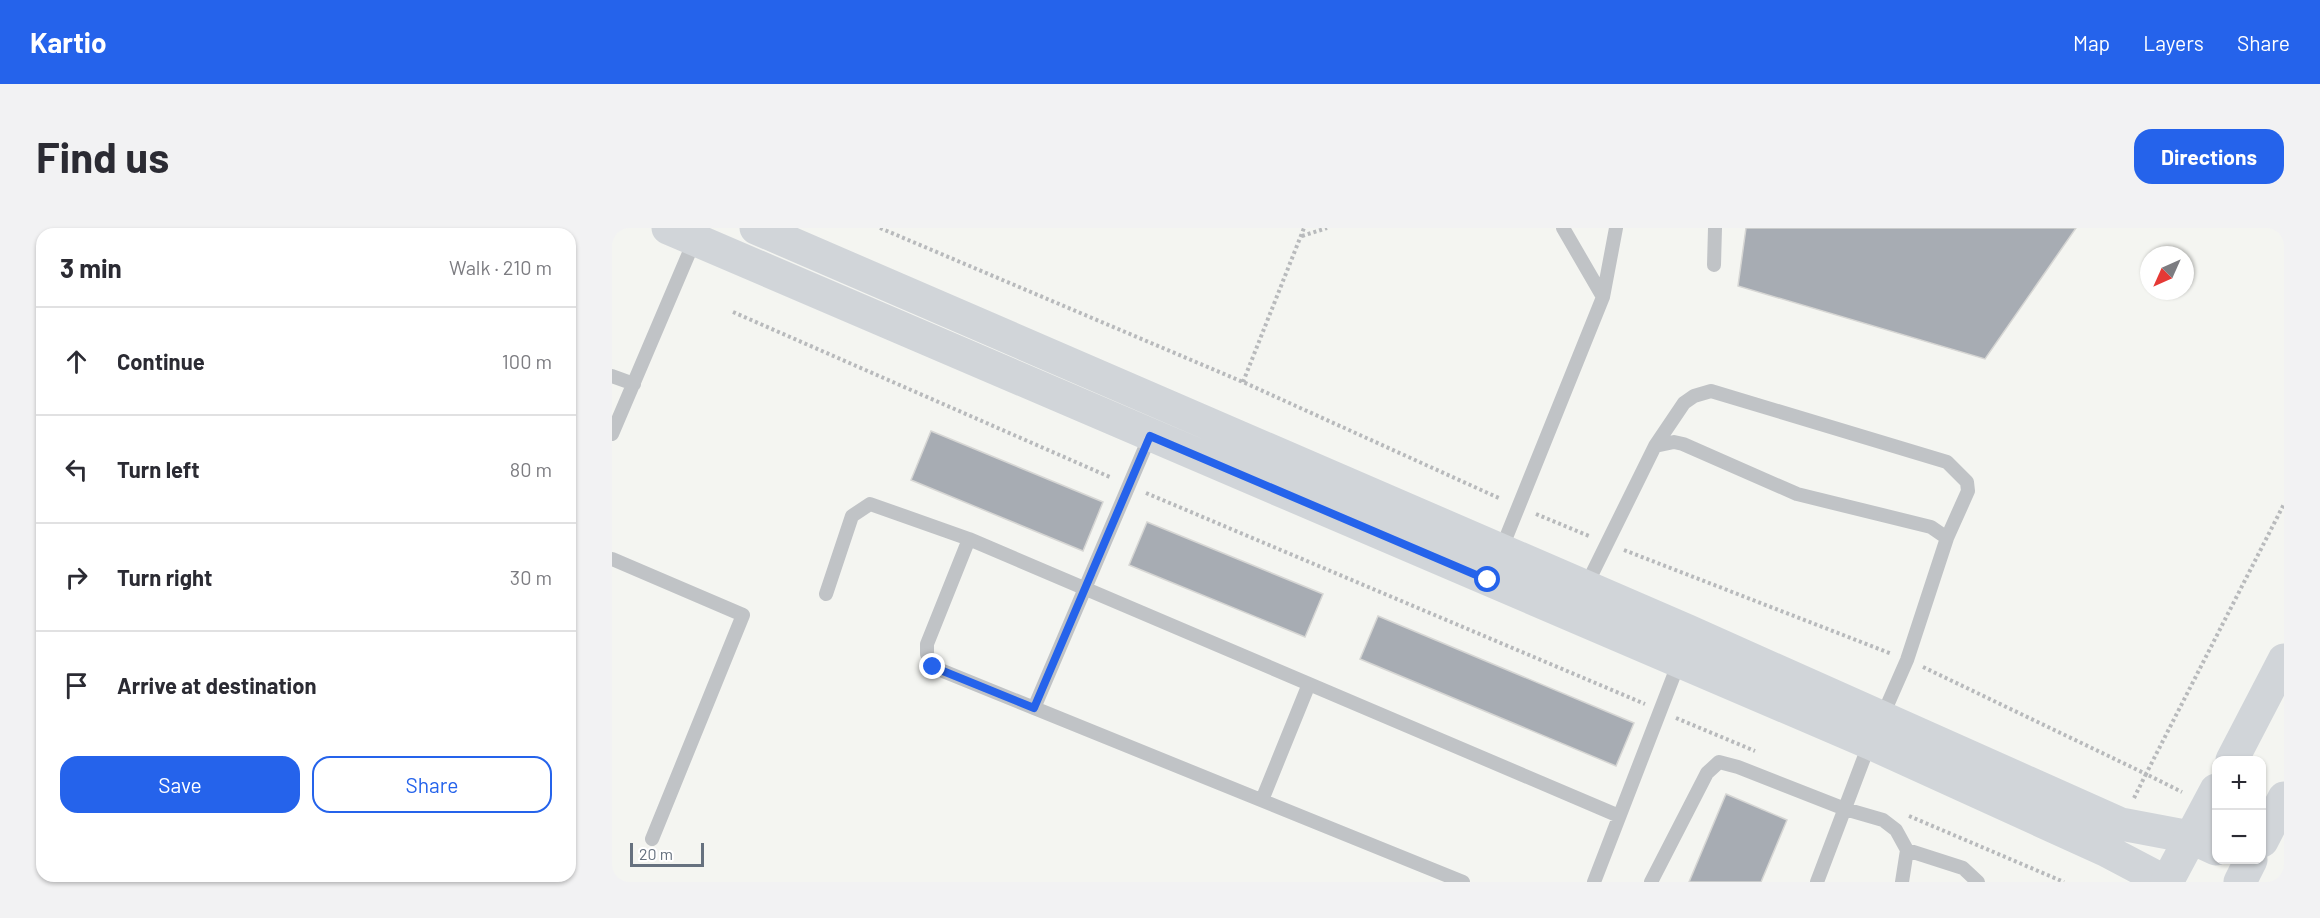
<!DOCTYPE html>
<html lang="en">
<head>
<meta charset="utf-8">
<style>
  :root { --surface:#fff; --page:#f2f2f3; --text:#2b2b33; --muted:#7c7c81; --line:#e1e1e2; --accent:#2563eb }
  body { margin:0; font-family:Barlow,sans-serif; background:var(--page); color:var(--text) }
  .controls { position:absolute; right:18px; bottom:18px; display:grid; overflow:hidden; border-radius:12px; box-shadow:0 2px 4px #0004 }
  .controls button { width:54px; height:54px; display:grid; place-items:center; padding:0; border:0; border-bottom:2px solid var(--line); background:var(--surface); color:var(--text); font:30px sans-serif }
  .compass { position:absolute; left:1528px; top:18px; width:54px; height:54px; border-radius:50%; background:var(--surface); box-shadow:0 2px 4px #0004; rotate:225deg }
  .scale { position:absolute; left:18px; bottom:15px; width:74px; box-sizing:border-box; padding-left:6px; border:3px solid #66717f; border-top:0; font-size:16px; line-height:21px; white-space:nowrap; color:#66717f; -webkit-text-stroke:4px #fff; paint-order:stroke }
  .stop { position:absolute; width:18px; height:18px; margin:-14px; border:4px solid #2563eb; border-radius:50%; background:#fff }
  .stop.end { background:#2563eb; border-color:#fff; box-shadow:0 2px 6px #0008 }
  .list { margin:0; padding:0; list-style:none }
  h2 { display:flex; justify-content:space-between; align-items:center; height:78px; margin:0; padding:0 24px; font-size:26px }
  h2 small { font-size:20px; font-weight:400; color:var(--muted) }
  .list li { display:grid; grid-template-columns:39px 1fr auto; gap:18px; align-items:center; box-sizing:border-box; height:108px; padding:0 24px; border-top:2px solid var(--line) }
  .list b { display:block; font-size:22px; white-space:nowrap }
  .list em { font-size:20px; font-style:normal; color:var(--muted) }
  .actions { display:flex; gap:12px; padding:18px 24px }
  .actions a { flex:1; padding:14px 0; border:2px solid var(--accent); border-radius:18px; text-align:center; font-size:21px; color:var(--accent) }
  .actions .main { background:var(--accent); color:#fff }
  .icon { flex:none; width:33px; height:33px; fill:none; stroke:currentColor; stroke-width:2; stroke-linecap:round; stroke-linejoin:round }
  .map { position:relative; flex:none; width:1672px; height:654px; overflow:hidden; border-radius:18px }
  header { display:flex; align-items:center; gap:36px; box-sizing:border-box; height:84px; padding:0 30px; background:var(--accent); color:#fff }
  header strong { font-size:28px }
  nav { display:flex; gap:33px; margin-inline-start:auto; font-size:21px }
  .intro { display:flex; align-items:center; justify-content:space-between; box-sizing:border-box; height:144px; padding:0 36px }
  h1 { margin:0; font-size:42px }
  .button { padding:15px 27px; border-radius:18px; background:var(--accent); color:#fff; font-size:21px; font-weight:700 }
  main { display:flex; gap:36px; padding:0 36px }
  aside { flex:1; background:var(--surface); border-radius:18px; box-shadow:0 2px 4px #0004 }
  .map>svg:first-child { display:block }
  .building { fill:#a7acb3; stroke:#d6d6d4; stroke-width:1.5 }
  .lines { fill:none; stroke-linecap:round; stroke-linejoin:round }
  .path { stroke:#b8babc; stroke-width:4; stroke-dasharray:3 3; stroke-linecap:butt }
  .lane { stroke:#c0c3c6; stroke-width:14 }
  .secondary { stroke:#d1d5d9; stroke-width:33 }
  .highway { stroke:#d1d5d9; stroke-width:33 }
  .route { stroke:#2563eb; stroke-width:8 }
</style>
</head>
<body>
<header>
<strong>Kartio</strong>
<nav><a>Map</a><a>Layers</a><a>Share</a></nav>
</header>
<div class="intro"><h1>Find us</h1><a class="button">Directions</a></div>
<main>
<aside>
<h2>3 min<small>Walk · 210 m</small></h2>
<ul class="list">
<li><svg class="icon" aria-label="ahead" viewBox="0 0 24 24"><path d="M12 20V5M6 11l6-6 6 6"/></svg><div><b>Continue</b></div><em>100 m</em></li>
<li><svg class="icon" aria-label="left" viewBox="0 0 24 24"><path d="M17 20v-9H6M10 6l-5 5 5 5"/></svg><div><b>Turn left</b></div><em>80 m</em></li>
<li><svg class="icon" aria-label="right" viewBox="0 0 24 24"><path d="M7 20v-9h11M14 6l5 5-5 5"/></svg><div><b>Turn right</b></div><em>30 m</em></li>
<li><svg class="icon" aria-label="arrive" viewBox="0 0 24 24"><path d="M6 21V4h12l-3 4 3 4H6"/></svg><div><b>Arrive at destination</b></div></li>
</ul>
<div class="actions"><a class="main">Save</a><a>Share</a></div>
</aside>
<div class="map">
<svg width="1672" height="654" viewBox="0 0 1672 654">
  <rect width="100%" height="100%" fill="#f4f5f1"/>
  <path class="building" d="M 1134,0 L 1464,0 L 1373,131 L 1126,58 Z
    M 319,203 L 491,274 L 471,323 L 299,252 Z
    M 535,294 L 711,366 L 693,409 L 517,337 Z
    M 766,388 L 1022,495 L 1004,538 L 748,431 Z
    M 1114,566 L 1175,592 L 1149,654 L 1077,654 Z"/>
  <g class="lines">
    <path class="path" d="M 268,0 L 631,154 L 889,271
      M 690,8 L 715,0
      M 121,84 L 500,250
      M 631,154 L 692,0
      M 534,265 L 1033,476
      M 924,286 L 977,308
      M 1012,322 L 1280,426
      M 1311,439 L 1534,546 L 1672,276
      M 1064,490 L 1143,523
      M 1522,570 L 1534,546 L 1570,564
      M 1297,588 L 1452,654"/>
    <path class="lane" d="M 951,0 L 991,69
      M 1102,37 L 1103,0
      M 0,148 L 22,156
      M 0,206 L 83,11
      M 1043,218 L 1062,214 L 1071,216 L 1185,266 L 1319,299 L 1335,310
      M 357,311 L 1007,588
      M 889,322 L 991,69 L 1004,0
      M 0,331 L 131,387 L 40,611
      M 973,360 L 1043,218 L 1072,175 L 1082,168 L 1099,163 L 1335,234 L 1355,254 L 1356,263 L 1335,310 L 1295,432 L 1270,489
      M 214,366 L 240,288 L 258,276 L 357,311 L 315,416 L 315,426 L 321,439 L 851,654
      M 422,480 L 538,208
      M 650,572 L 697,456
      M 1295,622 L 1351,640 L 1366,654
      M 982,654 L 1067,434
      M 1039,654 L 1095,545 L 1107,534 L 1126,539 L 1233,581 L 1271,592 L 1284,602 L 1295,622 L 1290,654
      M 1205,654 L 1258,514"/>
    <path class="secondary" d="M 56,0 L 1258,515 L 1493,622 L 1554,654
      M 144,0 L 1076,403 L 1509,596 L 1578,609 L 1604,621"/>
    <path class="highway" d="M 1620,532 L 1672,432
      M 1650,613 L 1672,570
      M 1555,654 L 1604,562
      M 1628,654 L 1639,632"/>
  </g>
  <g class="lines">
    <path class="route" d="M 321,439 L 422,480 L 538,208 L 876,352"/>
  </g>
</svg>
<div class="controls">
<button>+</button>
<button>−</button>
</div>
<svg class="compass" viewBox="-18 -18 36 36"><path d="M0-13l5 13h-10z" fill="#e53935"/><path d="M0 13l5-13h-10z" fill="#7c7c81"/></svg>
<div class="scale">20 m</div>
<div class="stop" style="left:876px;top:352px"></div>
<div class="stop end" style="left:321px;top:439px"></div>
</div>
</main>
</body>
</html>
